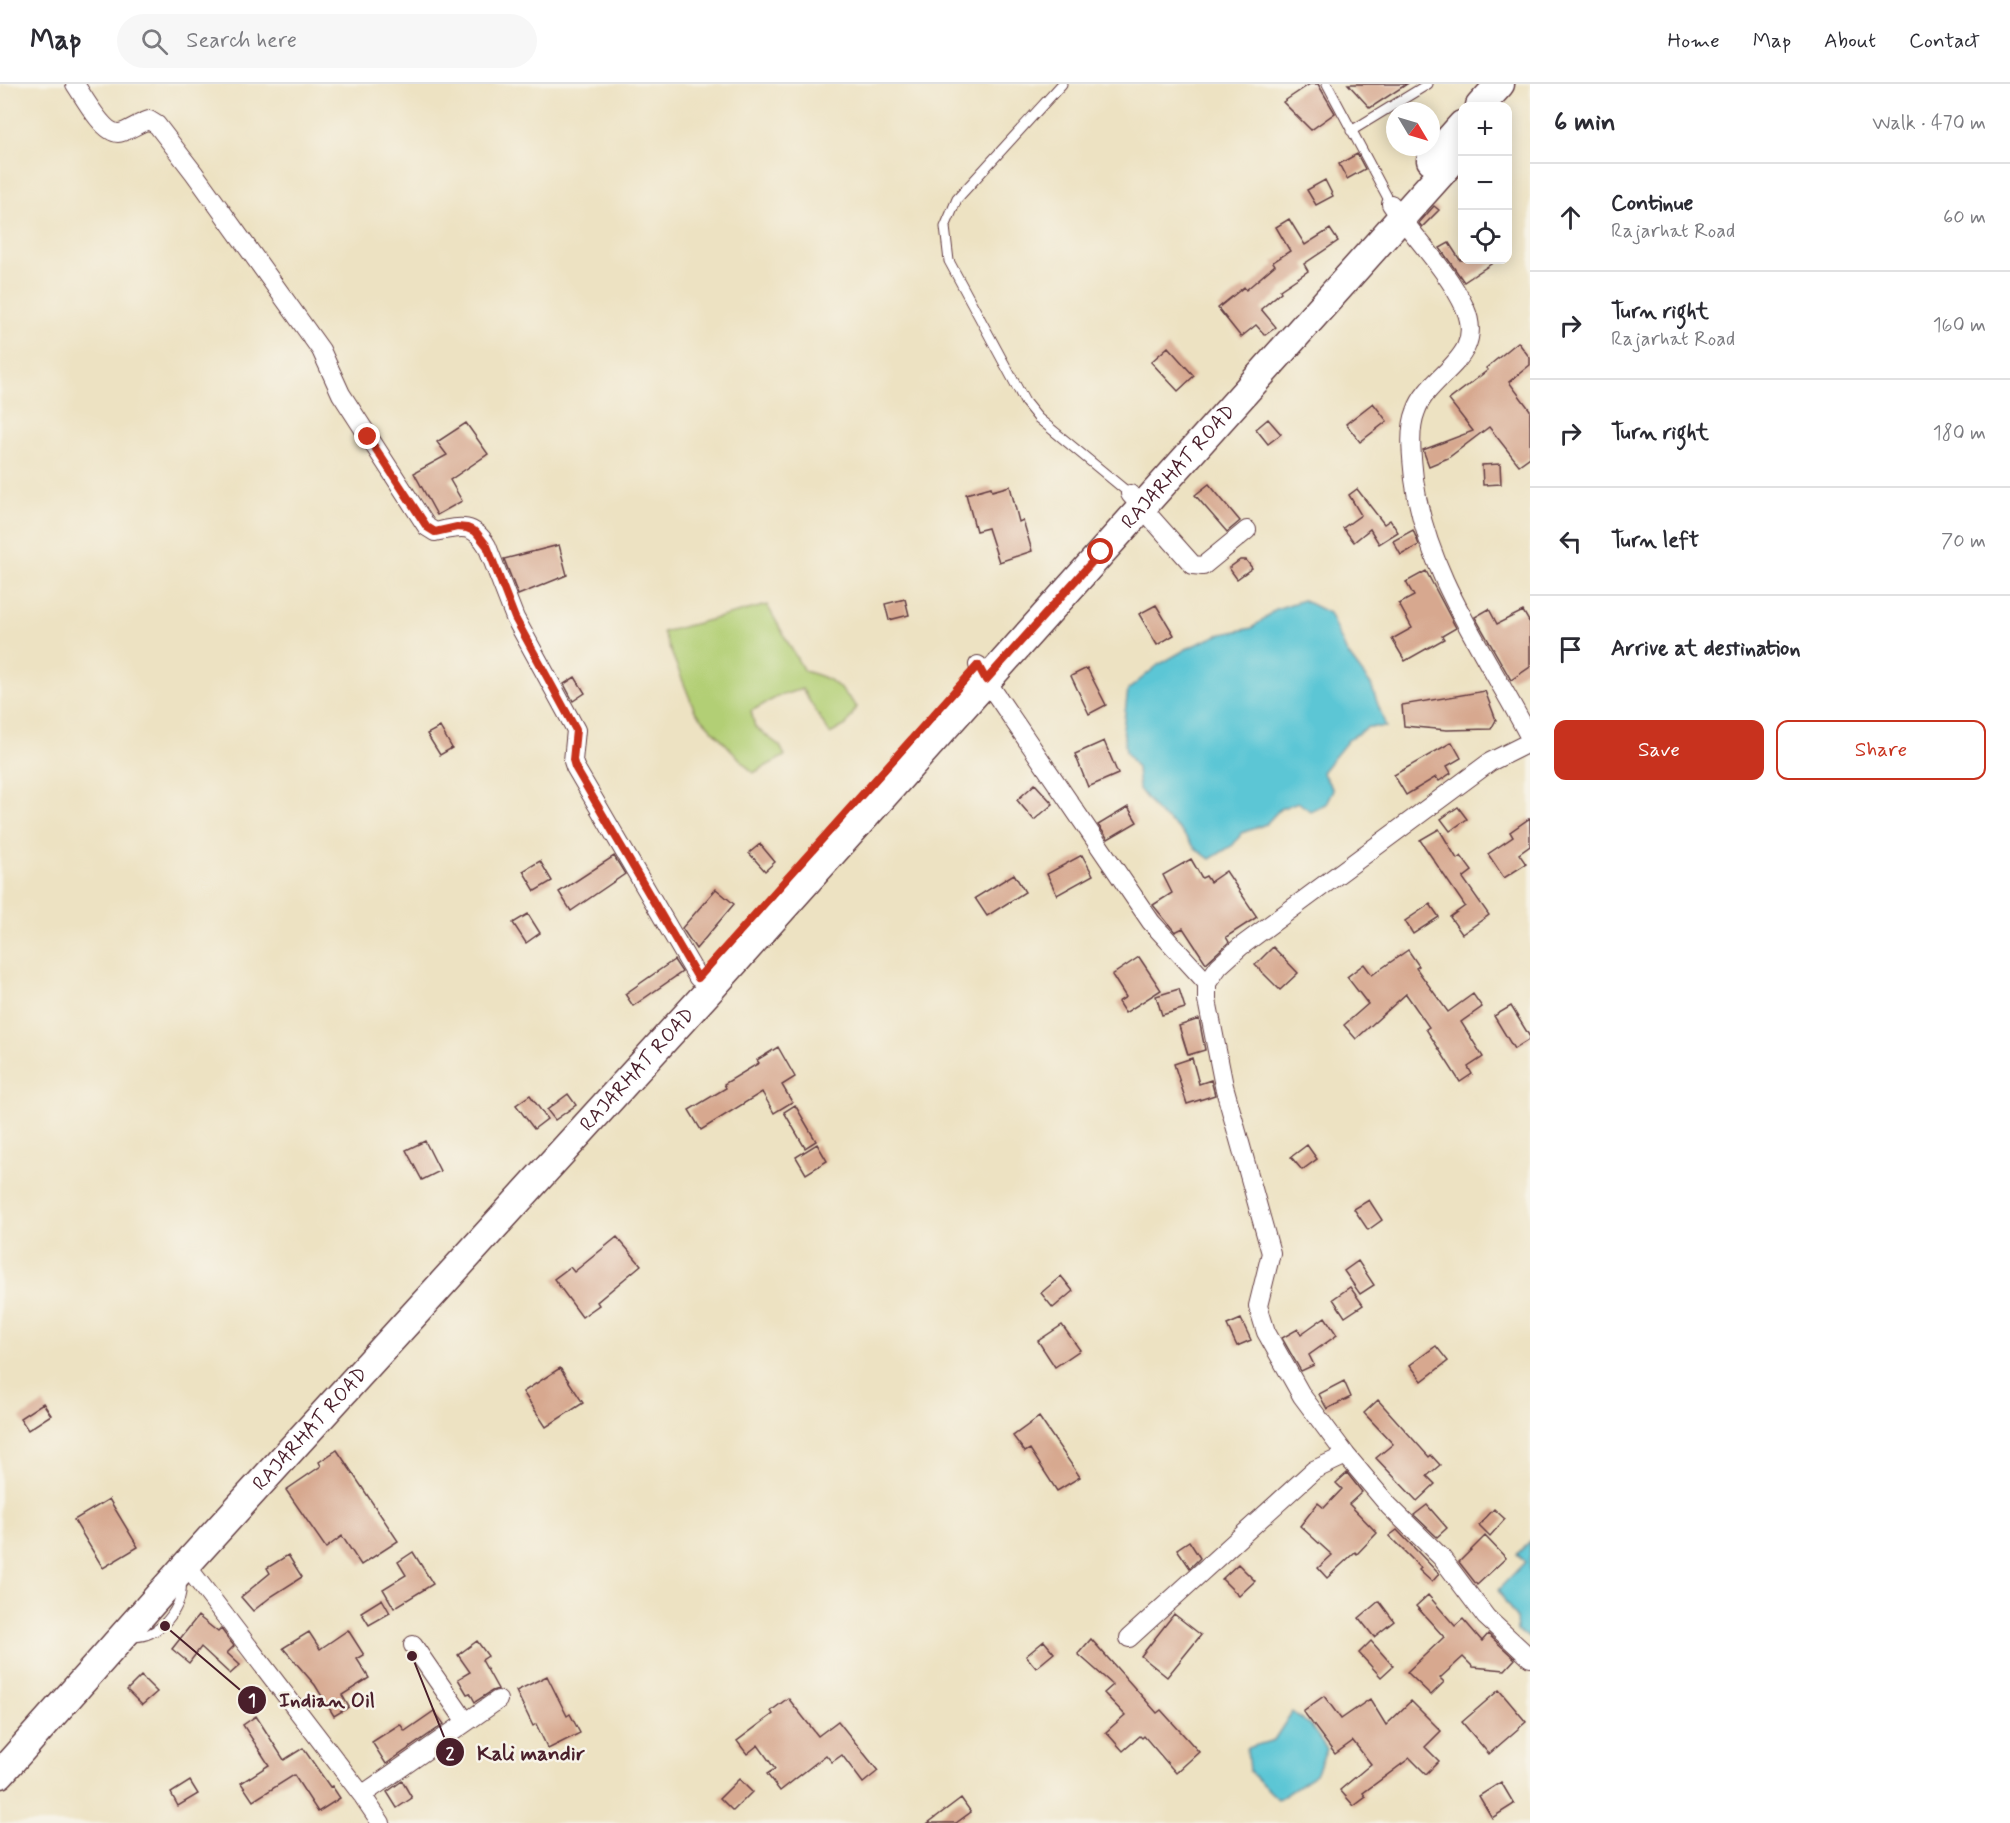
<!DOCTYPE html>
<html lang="en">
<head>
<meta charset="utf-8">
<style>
  :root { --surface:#fff; --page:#f7f7f7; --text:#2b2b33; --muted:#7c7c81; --line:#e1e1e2; --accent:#c8321e }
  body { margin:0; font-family:Mynerve,sans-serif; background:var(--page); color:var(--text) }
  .controls { position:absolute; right:18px; top:18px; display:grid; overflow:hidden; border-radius:12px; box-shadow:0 3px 15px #0003 }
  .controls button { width:54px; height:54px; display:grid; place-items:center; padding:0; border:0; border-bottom:2px solid var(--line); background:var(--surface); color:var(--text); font:30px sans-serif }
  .compass { position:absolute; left:1386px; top:18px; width:54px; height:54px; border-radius:50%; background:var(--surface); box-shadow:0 3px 15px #0003; rotate:128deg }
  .stop { position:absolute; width:18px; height:18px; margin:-14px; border:4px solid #c8321e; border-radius:50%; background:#fff }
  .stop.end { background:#c8321e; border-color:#fff; box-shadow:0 2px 6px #0008 }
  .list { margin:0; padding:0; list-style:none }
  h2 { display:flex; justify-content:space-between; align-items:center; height:78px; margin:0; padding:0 24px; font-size:26px }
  h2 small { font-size:20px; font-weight:400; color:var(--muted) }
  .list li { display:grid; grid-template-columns:39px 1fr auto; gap:18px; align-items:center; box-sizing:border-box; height:108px; padding:0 24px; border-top:2px solid var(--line) }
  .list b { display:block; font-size:22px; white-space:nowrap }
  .list p { margin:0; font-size:20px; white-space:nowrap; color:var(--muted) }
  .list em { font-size:20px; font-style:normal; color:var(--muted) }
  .actions { display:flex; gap:12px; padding:18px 24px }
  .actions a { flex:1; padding:14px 0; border:2px solid var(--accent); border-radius:12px; text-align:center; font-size:21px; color:var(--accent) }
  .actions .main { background:var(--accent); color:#fff }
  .icon { flex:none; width:33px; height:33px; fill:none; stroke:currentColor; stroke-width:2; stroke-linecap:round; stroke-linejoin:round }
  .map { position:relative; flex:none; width:1530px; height:1739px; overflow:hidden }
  header { display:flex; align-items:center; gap:36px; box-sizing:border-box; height:84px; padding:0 30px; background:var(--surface); border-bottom:2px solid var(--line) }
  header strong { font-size:28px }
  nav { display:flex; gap:33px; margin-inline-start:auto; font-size:21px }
  .search { width:420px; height:54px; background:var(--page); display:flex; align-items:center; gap:15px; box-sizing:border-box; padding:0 21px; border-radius:33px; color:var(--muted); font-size:22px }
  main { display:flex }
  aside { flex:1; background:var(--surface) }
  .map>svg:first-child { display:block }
  .green { fill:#b2cf75; stroke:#7e7750; stroke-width:1.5 }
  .water { fill:#5bc6d5; stroke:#527280; stroke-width:1.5 }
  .building { fill:#d7a88f }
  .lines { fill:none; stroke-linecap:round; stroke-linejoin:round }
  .service-casing { stroke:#623c42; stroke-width:11 }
  .minor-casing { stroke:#623c42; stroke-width:20 }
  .primary-casing { stroke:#623c42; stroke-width:31 }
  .service { stroke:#fff; stroke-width:9 }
  .minor { stroke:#fff; stroke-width:18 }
  .primary { stroke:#fff; stroke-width:28 }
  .route { stroke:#c8321e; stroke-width:8 }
  .labels { text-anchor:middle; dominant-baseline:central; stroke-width:5; stroke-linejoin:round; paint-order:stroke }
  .street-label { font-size:20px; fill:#4a1f2b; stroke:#f7f3e8 }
  .leader { fill:none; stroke:#4a1f2b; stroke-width:2 }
  .callout-dot { fill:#4a1f2b; stroke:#f7f3e8; stroke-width:2 }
  .mark-label { font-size:18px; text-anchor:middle; font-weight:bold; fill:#fff }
  .callout-label { font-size:21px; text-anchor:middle; font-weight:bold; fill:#4a1f2b; stroke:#f7f3e8; stroke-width:5; stroke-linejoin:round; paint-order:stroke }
</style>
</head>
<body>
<header>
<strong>Map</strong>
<div class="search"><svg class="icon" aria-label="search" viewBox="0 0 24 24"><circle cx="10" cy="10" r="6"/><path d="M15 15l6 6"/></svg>Search here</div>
<nav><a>Home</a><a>Map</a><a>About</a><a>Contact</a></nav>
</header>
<main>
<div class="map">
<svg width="1530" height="1739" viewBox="0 0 1530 1739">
  <rect width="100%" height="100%" fill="#f7f3e8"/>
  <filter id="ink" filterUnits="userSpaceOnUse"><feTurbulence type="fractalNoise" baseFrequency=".0167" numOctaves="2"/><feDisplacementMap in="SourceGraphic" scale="12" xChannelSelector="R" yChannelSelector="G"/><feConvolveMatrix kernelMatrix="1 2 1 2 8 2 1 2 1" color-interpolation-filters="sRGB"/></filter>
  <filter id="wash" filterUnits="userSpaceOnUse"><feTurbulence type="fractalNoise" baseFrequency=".008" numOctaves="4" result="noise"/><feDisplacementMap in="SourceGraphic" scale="24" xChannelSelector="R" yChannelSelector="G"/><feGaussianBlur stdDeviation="1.35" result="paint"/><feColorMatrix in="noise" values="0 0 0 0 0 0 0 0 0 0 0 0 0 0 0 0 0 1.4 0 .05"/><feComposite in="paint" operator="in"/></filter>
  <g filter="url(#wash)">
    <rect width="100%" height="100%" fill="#ede2c2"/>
    <path class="green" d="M 767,521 L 804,587 C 834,595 837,600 857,623 L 846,641 L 830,650 L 802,605 L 779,612 L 751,627 L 755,643 L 780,662 L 785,672 L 753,689 L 695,627 L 663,548 Z"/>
    <path class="water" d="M 1303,516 L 1329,529 L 1347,569 L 1371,601 L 1386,643 L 1368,643 L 1349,655 L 1322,688 L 1333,706 L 1326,720 L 1310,727 L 1298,718 L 1280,725 L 1266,740 L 1242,749 L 1233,761 L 1210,775 L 1195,764 L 1179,745 L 1157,728 L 1139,705 L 1137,684 L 1126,668 L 1123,644 L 1128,606 L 1158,581 L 1190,563 L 1218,551 L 1252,544 L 1276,525 Z
      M 1530,1457 L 1530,1554 L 1517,1547 L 1516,1534 L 1498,1506 L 1525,1478 L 1517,1470 Z
      M 1292,1628 L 1310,1641 L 1327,1665 L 1316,1690 L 1278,1715 L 1249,1687 L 1247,1664 L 1274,1656 Z"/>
    <g id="blocks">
      <path class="building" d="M 1310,0 L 1318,0 L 1335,29 L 1311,46 L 1283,18 Z
        M 1348,0 L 1407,0 L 1370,24 Z
        M 1357,70 L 1365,85 L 1347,95 L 1339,80 Z
        M 1325,96 L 1333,112 L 1316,121 L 1307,106 Z
        M 1434,122 L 1439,126 L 1422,143 L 1419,139 Z
        M 1289,135 L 1305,161 L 1330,145 L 1338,157 L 1304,180 L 1308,187 L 1280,206 L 1281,208 L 1261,225 L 1276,243 L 1265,251 L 1256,241 L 1241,253 L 1218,224 L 1244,203 L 1246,206 L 1275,181 L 1273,178 L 1290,167 L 1276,143 Z
        M 1449,159 L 1460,176 L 1497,176 L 1464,198 L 1440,164 Z
        M 1518,258 L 1530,274 L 1530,281 L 1509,298 L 1530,326 L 1530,373 L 1519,381 L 1489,343 L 1448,374 L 1429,382 L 1423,366 L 1473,347 L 1449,316 L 1488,286 L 1486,284 Z
        M 1168,263 L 1194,292 L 1178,307 L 1151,278 Z
        M 1373,319 L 1387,337 L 1360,358 L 1346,340 Z
        M 1268,335 L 1281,350 L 1268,360 L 1256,345 Z
        M 466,339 L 488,370 L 450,396 L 462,417 L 437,431 L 414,389 L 447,371 L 437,358 Z
        M 1500,380 L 1501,400 L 1483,401 L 1482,381 Z
        M 1209,400 L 1240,437 L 1227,448 L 1195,411 Z
        M 1010,402 L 1019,438 L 1023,436 L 1032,467 L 999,478 L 988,444 L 976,447 L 966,410 L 991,403 L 992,407 Z
        M 1357,405 L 1384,440 L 1390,436 L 1398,448 L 1379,460 L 1370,445 L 1354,458 L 1343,444 L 1361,431 L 1349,411 Z
        M 1413,446 L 1419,461 L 1401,471 L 1393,457 Z
        M 559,461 L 567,491 L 518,511 L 504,475 Z
        M 1240,476 L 1246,476 L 1252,484 L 1237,495 L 1229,484 Z
        M 1426,487 L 1456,544 L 1442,552 L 1444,555 L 1405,577 L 1392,555 L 1412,544 L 1399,520 L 1414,512 L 1406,498 Z
        M 905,515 L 909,531 L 889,536 L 885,520 Z
        M 1156,521 L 1174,551 L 1157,561 L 1139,530 Z
        M 1489,525 L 1497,540 L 1523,527 L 1530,539 L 1530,583 L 1511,596 L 1475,533 Z
        M 1087,584 L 1106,621 L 1089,630 L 1071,592 Z
        M 575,593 L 585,609 L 573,617 L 564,600 Z
        M 1485,607 L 1496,636 L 1491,645 L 1447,646 L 1404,642 L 1402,621 Z
        M 440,643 L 452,664 L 440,671 L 427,650 Z
        M 1104,657 L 1118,690 L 1088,703 L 1075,670 Z
        M 1452,658 L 1461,674 L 1447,682 L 1451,689 L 1439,697 L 1436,693 L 1406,711 L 1394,691 Z
        M 1035,700 L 1053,720 L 1034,736 L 1017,716 Z
        M 1128,723 L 1137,738 L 1108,755 L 1098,741 Z
        M 1458,723 L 1467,735 L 1450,747 L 1441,735 Z
        M 1530,734 L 1530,762 L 1519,770 L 1526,780 L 1504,794 L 1488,770 L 1513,753 L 1510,748 Z
        M 1439,745 L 1457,775 L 1461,772 L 1472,787 L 1463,794 L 1489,831 L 1462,850 L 1450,833 L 1465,822 L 1420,756 Z
        M 760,760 L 775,778 L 765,787 L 749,769 Z
        M 1082,771 L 1093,791 L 1057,811 L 1047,790 Z
        M 614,772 L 625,790 L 571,827 L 559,808 Z
        M 1191,775 L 1202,794 L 1206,792 L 1210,798 L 1226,787 L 1257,833 L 1226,853 L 1229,858 L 1206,879 L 1183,844 L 1175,848 L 1153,821 L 1172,809 L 1163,791 Z
        M 540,777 L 552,797 L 535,807 L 523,787 Z
        M 1014,790 L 1025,808 L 987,832 L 975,814 Z
        M 716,805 L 734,820 L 696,865 L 682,844 Z
        M 1430,820 L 1439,833 L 1413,850 L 1405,837 Z
        M 528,830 L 540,849 L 526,859 L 513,839 Z
        M 1273,863 L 1298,889 L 1280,906 L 1255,881 Z
        M 1408,866 L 1419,882 L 1416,884 L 1448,928 L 1473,910 L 1482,923 L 1461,938 L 1483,973 L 1468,983 L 1472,990 L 1460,998 L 1426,945 L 1429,943 L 1406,910 L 1356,955 L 1344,941 L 1368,920 L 1347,893 L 1364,880 L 1372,891 Z
        M 1139,873 L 1161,906 L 1125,929 L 1118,918 L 1126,913 L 1112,891 Z
        M 674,876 L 682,888 L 633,922 L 625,910 Z
        M 1179,905 L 1185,924 L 1162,931 L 1156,912 Z
        M 1511,922 L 1530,953 L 1530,955 L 1514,965 L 1494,932 Z
        M 1199,935 L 1205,966 L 1188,971 L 1179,942 Z
        M 778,963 L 795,993 L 782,1001 L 792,1018 L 774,1029 L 762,1008 L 701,1046 L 689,1026 L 726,1004 L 724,1000 L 759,979 L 757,976 Z
        M 1192,974 L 1199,1000 L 1211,996 L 1215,1011 L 1187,1020 L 1174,980 Z
        M 568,1010 L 576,1021 L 555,1036 L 547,1026 Z
        M 530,1011 L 547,1035 L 534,1045 L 516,1021 Z
        M 795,1021 L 816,1057 L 805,1064 L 784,1028 Z
        M 425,1057 L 440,1087 L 422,1096 L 406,1066 Z
        M 817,1060 L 827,1077 L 806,1090 L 796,1073 Z
        M 1307,1061 L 1317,1075 L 1302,1086 L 1291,1073 Z
        M 1369,1116 L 1382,1136 L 1368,1146 L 1354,1125 Z
        M 617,1153 L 641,1181 L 597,1218 L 599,1221 L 582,1233 L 554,1195 L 570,1183 L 574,1188 Z
        M 1358,1177 L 1374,1201 L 1360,1210 L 1344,1187 Z
        M 1061,1192 L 1073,1207 L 1053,1224 L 1041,1209 Z
        M 1350,1203 L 1363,1221 L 1345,1233 L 1333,1215 Z
        M 1325,1233 L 1337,1251 L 1309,1271 L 1314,1281 L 1301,1287 L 1282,1254 L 1298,1245 L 1301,1250 Z
        M 1241,1235 L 1251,1256 L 1237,1262 L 1227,1241 Z
        M 1062,1241 L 1080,1266 L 1055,1283 L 1038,1257 Z
        M 1436,1262 L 1448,1277 L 1422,1297 L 1410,1281 Z
        M 560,1284 L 583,1319 L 546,1343 L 523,1308 Z
        M 1344,1297 L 1351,1313 L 1327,1325 L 1319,1310 Z
        M 1378,1316 L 1429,1373 L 1431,1371 L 1440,1381 L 1427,1392 L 1435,1400 L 1417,1417 L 1376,1374 L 1393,1360 L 1364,1329 Z
        M 43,1319 L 51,1331 L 28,1346 L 20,1334 Z
        M 1039,1333 L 1080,1393 L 1057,1407 L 1030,1365 L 1025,1368 L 1013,1352 Z
        M 337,1366 L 398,1457 L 361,1481 L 342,1452 L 326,1464 L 286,1406 L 321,1382 L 319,1378 Z
        M 1347,1389 L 1362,1408 L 1349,1420 L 1377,1449 L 1357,1470 L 1355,1468 L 1327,1494 L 1318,1484 L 1332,1471 L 1300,1442 L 1318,1419 L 1324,1424 L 1342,1405 L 1336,1399 Z
        M 109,1415 L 138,1463 L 103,1484 L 74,1436 Z
        M 1427,1421 L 1447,1444 L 1437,1453 L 1414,1431 Z
        M 1494,1425 L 1505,1435 L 1490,1452 L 1479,1441 Z
        M 1397,1446 L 1439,1490 L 1432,1498 L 1419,1486 L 1421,1484 L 1389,1452 Z
        M 1485,1452 L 1506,1474 L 1477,1501 L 1459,1478 Z
        M 1189,1457 L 1200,1474 L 1190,1484 L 1177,1465 Z
        M 413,1468 L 433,1500 L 394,1524 L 383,1505 L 406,1491 L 398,1478 Z
        M 288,1471 L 302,1493 L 272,1512 L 253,1527 L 241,1513 L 270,1489 L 267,1484 Z
        M 1238,1480 L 1255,1497 L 1239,1512 L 1222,1495 Z
        M 1428,1511 L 1455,1542 L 1463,1535 L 1482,1557 L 1488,1550 L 1515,1575 L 1505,1586 L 1473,1583 L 1463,1573 L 1440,1594 L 1444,1598 L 1431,1611 L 1407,1588 L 1444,1553 L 1416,1522 Z
        M 382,1515 L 390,1529 L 369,1541 L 361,1528 Z
        M 1379,1517 L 1394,1537 L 1374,1553 L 1359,1534 Z
        M 1174,1530 L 1201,1551 L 1167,1593 L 1141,1572 Z
        M 198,1532 L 218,1548 L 221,1545 L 234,1562 L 227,1569 L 240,1581 L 230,1590 L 201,1563 L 189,1579 L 172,1565 Z
        M 348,1546 L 364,1571 L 357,1575 L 369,1594 L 342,1611 L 349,1623 L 334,1632 L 315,1601 L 283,1564 L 309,1548 L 320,1565 Z
        M 1091,1555 L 1157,1629 L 1161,1626 L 1199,1668 L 1176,1689 L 1144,1652 L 1142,1654 L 1140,1652 L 1123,1667 L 1106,1648 L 1125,1631 L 1104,1609 L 1113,1601 L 1078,1570 Z
        M 477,1557 L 488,1572 L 482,1576 L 498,1605 L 492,1607 L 475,1618 L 470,1609 L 467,1610 L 458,1595 L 470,1588 L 458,1571 Z
        M 1044,1557 L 1054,1569 L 1036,1584 L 1026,1572 Z
        M 1371,1557 L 1393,1582 L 1381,1593 L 1359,1569 Z
        M 141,1592 L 157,1608 L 142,1621 L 127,1606 Z
        M 547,1592 L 567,1632 L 570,1630 L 580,1649 L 548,1665 L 536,1640 L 533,1642 L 516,1607 Z
        M 1499,1606 L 1526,1638 L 1489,1670 L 1462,1638 Z
        M 1324,1612 L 1341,1635 L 1370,1615 L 1386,1641 L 1411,1617 L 1441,1647 L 1425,1663 L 1439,1677 L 1426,1690 L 1410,1674 L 1363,1709 L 1366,1713 L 1354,1722 L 1340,1706 L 1371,1680 L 1353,1657 L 1335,1670 L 1303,1627 Z
        M 788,1614 L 818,1652 L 838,1637 L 878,1687 L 863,1699 L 842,1671 L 832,1678 L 826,1671 L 780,1707 L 767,1690 L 775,1685 L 758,1661 L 747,1670 L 737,1657 L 773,1630 L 771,1627 Z
        M 434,1627 L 444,1640 L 386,1680 L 372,1658 L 400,1640 L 405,1647 Z
        M 256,1632 L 284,1676 L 303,1664 L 330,1703 L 332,1702 L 340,1714 L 318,1728 L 294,1691 L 253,1717 L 241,1699 L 269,1681 L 243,1641 Z
        M 739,1695 L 752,1708 L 733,1727 L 720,1714 Z
        M 190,1697 L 198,1710 L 178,1722 L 171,1709 Z
        M 402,1697 L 412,1714 L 397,1724 L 387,1708 Z
        M 1501,1698 L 1514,1720 L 1492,1734 L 1479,1712 Z
        M 961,1714 L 971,1728 L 956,1739 L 928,1739 Z"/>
    </g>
  </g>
  <g filter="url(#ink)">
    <use href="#blocks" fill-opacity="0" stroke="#623c42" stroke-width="1.5"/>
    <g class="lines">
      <g class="service-casing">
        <path id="service" d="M 1062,0 L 957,115 L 945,143 L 949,177 L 1025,318 L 1038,334 L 1130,410
          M 1327,0 L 1391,120
          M 1351,47 L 1428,0
          M 130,1552 C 157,1558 188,1521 180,1495"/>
      </g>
      <g class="minor-casing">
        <path id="minor" d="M 75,0 C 83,12 103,49 118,49 C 126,49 140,38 149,36 L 157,41 L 194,89 L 321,266 L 341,310 L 427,443 L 435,448 C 459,443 473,438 487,462 L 515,534 L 576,646 L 573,677 L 575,683 L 698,894
          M 1391,120 C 1415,155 1447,185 1465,224 C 1487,275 1429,289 1416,327 C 1408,347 1412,374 1414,395 C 1426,490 1487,571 1530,654
          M 1130,410 L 1193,481 L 1203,482 L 1247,446
          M 978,581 L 986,596 L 1151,838 L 1207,899
          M 1530,658 L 1490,678 L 1240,863 L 1219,882 L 1207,899 L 1207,916 L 1224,1002 L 1271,1169 L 1258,1222 L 1266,1248 L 1302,1312 L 1346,1371 L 1389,1422 L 1441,1473 L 1486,1533 L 1530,1574
          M 186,1481 L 362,1711 L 381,1739
          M 1129,1554 L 1314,1386 L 1346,1371
          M 413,1561 L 466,1638
          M 362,1711 L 498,1616"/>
      </g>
      <g class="primary-casing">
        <g id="primary">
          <path d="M 1480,22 L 1500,0"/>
          <path d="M 1431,76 L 1462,41"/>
          <path id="s1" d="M 0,1690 L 186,1481 L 706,910 L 1462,66"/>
        </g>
      </g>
      <use href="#service" class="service"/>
      <use href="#minor" class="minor"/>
      <use href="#primary" class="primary"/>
    </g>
  </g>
  <g class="lines" filter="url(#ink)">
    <path class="route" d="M 368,353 L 427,443 L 435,448 L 457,443 L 467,444 L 476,448 L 487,462 L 515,534 L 576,646 L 573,676 L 575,683 L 698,894 L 978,581 L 986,596 L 1101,468"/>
  </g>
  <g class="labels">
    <g class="street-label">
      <text stroke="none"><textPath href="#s1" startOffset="1760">RAJARHAT ROAD</textPath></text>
      <text stroke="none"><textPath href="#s1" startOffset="950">RAJARHAT ROAD</textPath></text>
      <text stroke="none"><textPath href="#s1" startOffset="464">RAJARHAT ROAD</textPath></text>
    </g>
  </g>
  <path class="leader" d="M165 1542L252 1616M412 1572L450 1668"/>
  <g class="callout-dot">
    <circle cx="165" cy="1542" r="6"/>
    <circle cx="412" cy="1572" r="6"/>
    <circle cx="252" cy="1616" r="15"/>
    <circle cx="450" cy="1668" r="15"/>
  </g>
  <g class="mark-label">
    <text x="252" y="1622">1</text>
    <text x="450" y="1675">2</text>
  </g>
  <g class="callout-label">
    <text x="327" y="1623">Indian Oil</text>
    <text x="531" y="1676">Kali mandir</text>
  </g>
</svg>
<div class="controls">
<button>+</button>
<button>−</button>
<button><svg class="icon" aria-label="locate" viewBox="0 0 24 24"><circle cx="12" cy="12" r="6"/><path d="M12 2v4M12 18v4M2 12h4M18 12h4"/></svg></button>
</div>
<svg class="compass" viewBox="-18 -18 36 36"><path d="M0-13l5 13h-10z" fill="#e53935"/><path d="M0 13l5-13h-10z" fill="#7c7c81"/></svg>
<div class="stop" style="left:1101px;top:468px"></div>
<div class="stop end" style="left:368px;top:353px"></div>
</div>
<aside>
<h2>6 min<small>Walk · 470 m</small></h2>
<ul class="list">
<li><svg class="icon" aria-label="ahead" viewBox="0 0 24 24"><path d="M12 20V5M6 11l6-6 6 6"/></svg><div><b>Continue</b><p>Rajarhat Road</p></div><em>60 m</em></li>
<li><svg class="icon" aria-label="right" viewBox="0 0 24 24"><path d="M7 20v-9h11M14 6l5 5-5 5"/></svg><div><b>Turn right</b><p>Rajarhat Road</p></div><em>160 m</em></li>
<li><svg class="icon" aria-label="right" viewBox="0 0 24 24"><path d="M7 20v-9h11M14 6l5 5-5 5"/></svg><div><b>Turn right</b></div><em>180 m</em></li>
<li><svg class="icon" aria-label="left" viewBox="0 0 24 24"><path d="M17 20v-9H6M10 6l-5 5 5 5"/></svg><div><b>Turn left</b></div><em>70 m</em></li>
<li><svg class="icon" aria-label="arrive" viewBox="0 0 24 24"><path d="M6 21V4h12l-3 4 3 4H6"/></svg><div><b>Arrive at destination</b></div></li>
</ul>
<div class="actions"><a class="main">Save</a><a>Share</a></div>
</aside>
</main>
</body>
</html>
